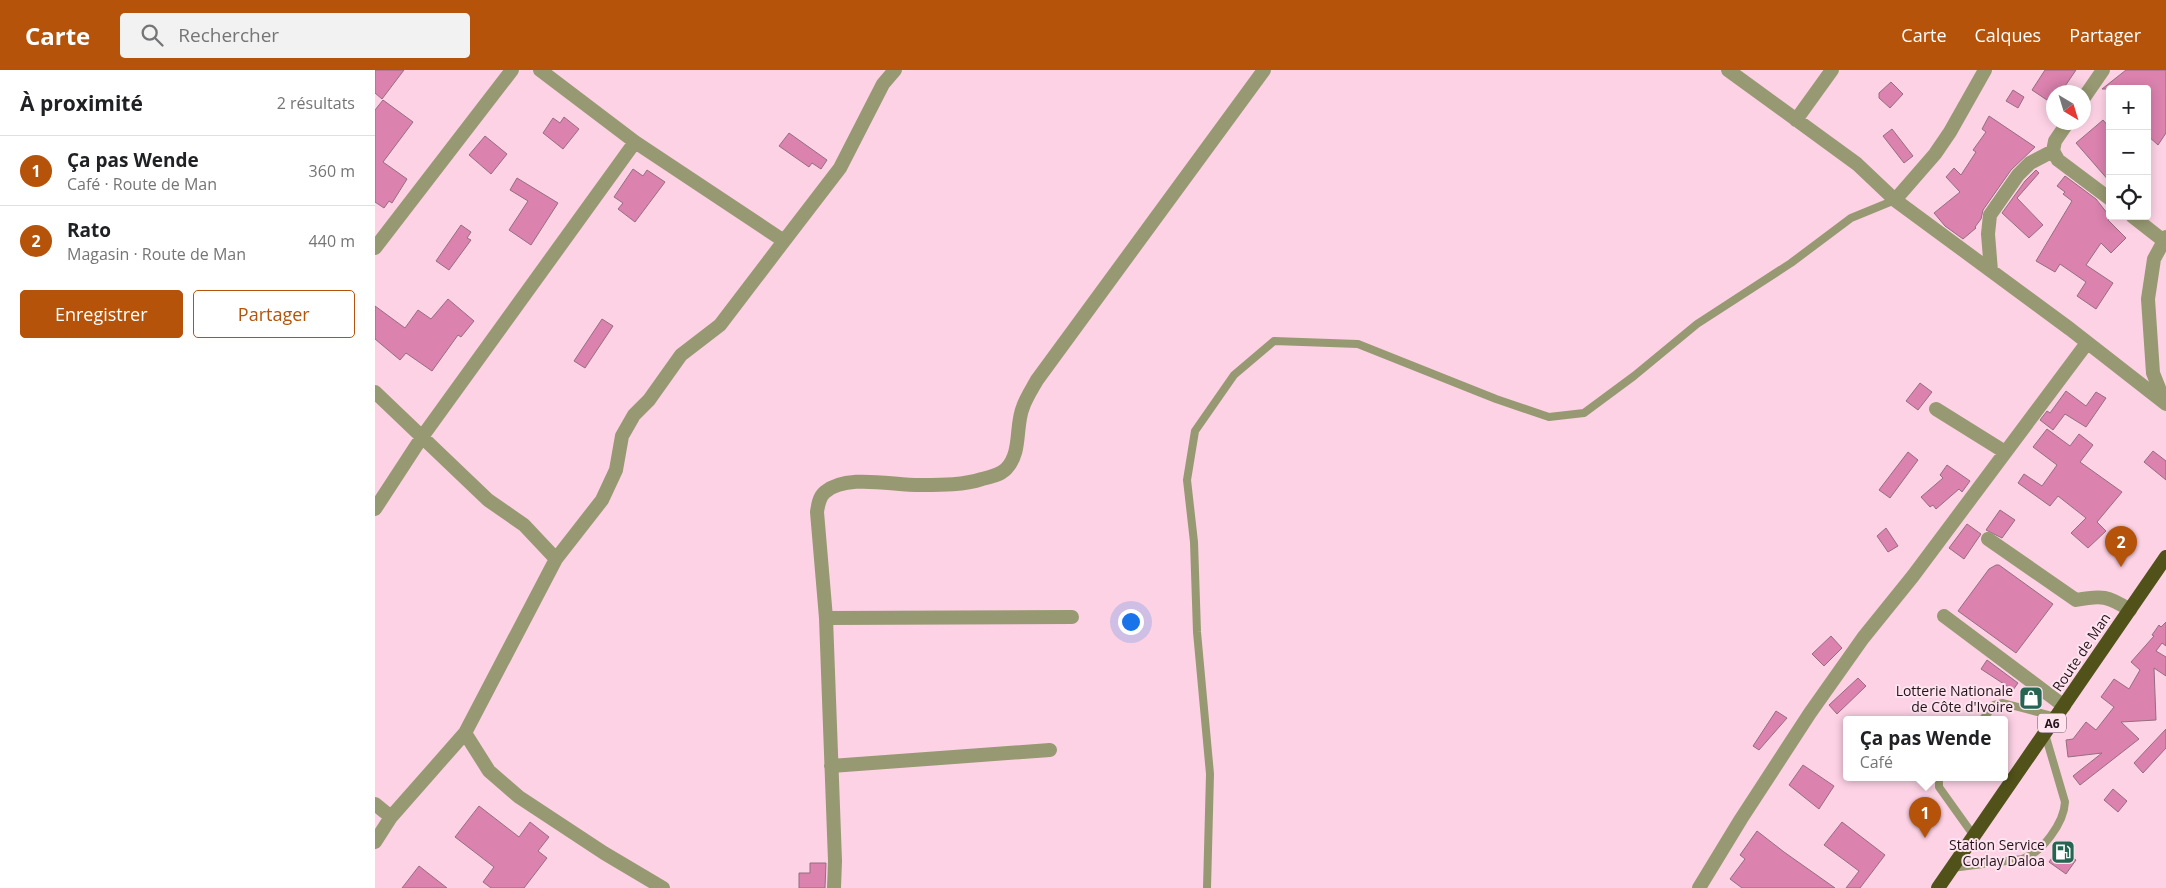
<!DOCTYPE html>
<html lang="fr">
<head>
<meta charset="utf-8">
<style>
  :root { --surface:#fff; --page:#f2f2f2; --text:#202124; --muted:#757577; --line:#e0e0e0; --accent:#b45309 }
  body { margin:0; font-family:"Open Sans",sans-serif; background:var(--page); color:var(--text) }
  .controls { position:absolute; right:15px; top:15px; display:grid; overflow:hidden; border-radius:5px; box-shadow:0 2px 12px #0003 }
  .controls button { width:45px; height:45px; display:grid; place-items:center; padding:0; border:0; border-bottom:1px solid var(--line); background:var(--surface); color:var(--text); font:25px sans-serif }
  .compass { position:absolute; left:1671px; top:15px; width:45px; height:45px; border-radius:50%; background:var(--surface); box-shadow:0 2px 12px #0003; rotate:142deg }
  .you { position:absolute; left:755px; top:551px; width:18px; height:18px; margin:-12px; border:4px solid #fff; border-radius:50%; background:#1a73e8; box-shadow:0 0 0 8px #1a73e833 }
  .badge { display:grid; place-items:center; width:32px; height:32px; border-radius:50%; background:var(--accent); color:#fff; font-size:16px; font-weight:700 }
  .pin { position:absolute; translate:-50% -41px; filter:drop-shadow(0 1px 2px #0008) }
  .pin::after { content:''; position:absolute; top:26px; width:18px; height:15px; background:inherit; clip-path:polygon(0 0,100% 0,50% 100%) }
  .popup { position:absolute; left:1468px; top:646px; width:165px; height:65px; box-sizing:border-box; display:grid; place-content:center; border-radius:5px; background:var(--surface); filter:drop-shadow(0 1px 4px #0005); font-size:16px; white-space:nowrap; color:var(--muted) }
  .popup b { font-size:19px; color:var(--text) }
  .popup::after { content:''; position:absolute; left:50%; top:100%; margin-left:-10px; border:10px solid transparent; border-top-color:var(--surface) }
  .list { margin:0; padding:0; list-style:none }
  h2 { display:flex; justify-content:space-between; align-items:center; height:65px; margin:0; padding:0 20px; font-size:21px }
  h2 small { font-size:16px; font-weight:400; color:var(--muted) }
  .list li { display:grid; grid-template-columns:32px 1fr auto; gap:15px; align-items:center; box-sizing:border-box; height:70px; padding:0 20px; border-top:1px solid var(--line) }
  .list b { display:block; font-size:19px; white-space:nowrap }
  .list p { margin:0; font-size:16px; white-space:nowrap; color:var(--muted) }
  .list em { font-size:16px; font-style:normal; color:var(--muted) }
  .actions { display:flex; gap:10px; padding:15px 20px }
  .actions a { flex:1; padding:11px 0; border:1px solid var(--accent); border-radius:5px; text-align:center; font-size:18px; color:var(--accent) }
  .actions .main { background:var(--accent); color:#fff }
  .icon { flex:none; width:28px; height:28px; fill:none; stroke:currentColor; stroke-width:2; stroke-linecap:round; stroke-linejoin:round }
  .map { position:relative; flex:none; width:1791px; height:818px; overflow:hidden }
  header { display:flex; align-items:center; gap:30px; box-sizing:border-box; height:70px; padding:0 25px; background:var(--accent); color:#fff }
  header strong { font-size:24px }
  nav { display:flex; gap:28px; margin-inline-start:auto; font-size:18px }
  .search { width:350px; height:45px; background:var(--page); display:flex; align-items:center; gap:12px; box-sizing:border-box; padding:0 18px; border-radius:5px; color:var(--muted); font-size:19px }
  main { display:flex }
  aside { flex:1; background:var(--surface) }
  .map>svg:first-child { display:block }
  .building { fill:#db82ae; stroke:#946e7f }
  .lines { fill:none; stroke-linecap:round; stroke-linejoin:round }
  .service { stroke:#979972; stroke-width:8 }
  .minor { stroke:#979972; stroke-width:14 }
  .trunk { stroke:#515219; stroke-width:14 }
  .labels { text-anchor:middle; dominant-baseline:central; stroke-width:4; stroke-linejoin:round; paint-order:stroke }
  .shield { fill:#ffe4f0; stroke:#65525b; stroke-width:1 }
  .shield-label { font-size:12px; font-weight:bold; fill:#23141b }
  .street-label { font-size:14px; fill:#23141b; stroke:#ffe4f0 }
  .poi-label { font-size:14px; fill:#23141b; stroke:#ffe4f0; text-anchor:end }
</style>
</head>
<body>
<header>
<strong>Carte</strong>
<div class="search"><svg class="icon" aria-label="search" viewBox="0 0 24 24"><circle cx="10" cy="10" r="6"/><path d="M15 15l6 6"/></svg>Rechercher</div>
<nav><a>Carte</a><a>Calques</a><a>Partager</a></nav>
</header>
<main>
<aside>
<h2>À proximité<small>2 résultats</small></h2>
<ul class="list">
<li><span class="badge">1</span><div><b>Ça pas Wende</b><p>Café · Route de Man</p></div><em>360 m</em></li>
<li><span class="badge">2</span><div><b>Rato</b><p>Magasin · Route de Man</p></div><em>440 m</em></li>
</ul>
<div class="actions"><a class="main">Enregistrer</a><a>Partager</a></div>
</aside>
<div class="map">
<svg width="1791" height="818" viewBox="0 0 1791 818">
  <rect width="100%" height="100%" fill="#fdd2e5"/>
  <path class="building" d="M 0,0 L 29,0 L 7,29 L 0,23 Z
    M 1670,0 L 1701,0 L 1686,22 L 1678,22 L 1678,34 L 1657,20 Z
    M 1751,0 L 1791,0 L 1791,63 L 1783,75 L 1772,65 L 1772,19 L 1727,19 Z
    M 1516,12 L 1528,24 L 1515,38 L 1504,28 L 1504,23 Z
    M 1638,20 L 1649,27 L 1643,38 L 1631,31 Z
    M 8,30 L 38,52 L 8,92 L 32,109 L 17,133 L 14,131 L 9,138 L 0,132 L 0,40 Z
    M 1614,46 L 1660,77 L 1636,100 L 1608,140 L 1606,149 L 1600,157 L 1601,158 L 1588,169 L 1570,156 L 1559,143 L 1585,122 L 1571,107 L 1579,98 L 1586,105 L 1601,82 L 1598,80 L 1611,62 L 1607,59 Z
    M 189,47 L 204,59 L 188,79 L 168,63 L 178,48 L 185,53 Z
    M 1728,50 L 1735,58 L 1735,112 L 1701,73 Z
    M 1517,59 L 1538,86 L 1529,93 L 1508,66 Z
    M 414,63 L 452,90 L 446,99 L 437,93 L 434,97 L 404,76 Z
    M 110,66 L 132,84 L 116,104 L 94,85 Z
    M 258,99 L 268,106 L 272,100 L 290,112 L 260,152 L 243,139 L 248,133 L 239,127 Z
    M 1661,100 L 1664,103 L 1642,128 L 1668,155 L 1654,168 L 1627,143 L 1650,111 Z
    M 1690,106 L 1721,129 L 1736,148 L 1733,150 L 1751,168 L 1736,183 L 1726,173 L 1711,195 L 1738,213 L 1721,239 L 1702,226 L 1711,212 L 1685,194 L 1680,202 L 1661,191 L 1697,131 L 1688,124 L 1690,122 L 1682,116 Z
    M 142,108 L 183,133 L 156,175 L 134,160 L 153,131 L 135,120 Z
    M 86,155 L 96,162 L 92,168 L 96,170 L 74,200 L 61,191 Z
    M 73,229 L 99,251 L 86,267 L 83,265 L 57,301 L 31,283 L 25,290 L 0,269 L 0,236 L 30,258 L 43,240 L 56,249 Z
    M 227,249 L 238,256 L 210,298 L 199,291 Z
    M 1545,313 L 1557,322 L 1543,340 L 1531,331 Z
    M 1691,321 L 1711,336 L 1721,322 L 1731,328 L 1711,357 L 1690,344 L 1678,360 L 1665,350 L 1672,341 L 1675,343 Z
    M 1672,359 L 1695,376 L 1704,364 L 1718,375 L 1705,392 L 1747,422 L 1722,452 L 1731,461 L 1713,478 L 1696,463 L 1711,448 L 1683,426 L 1675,436 L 1643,413 L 1649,404 L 1667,416 L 1682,395 L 1658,377 Z
    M 1778,381 L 1791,391 L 1791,410 L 1769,392 Z
    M 1533,382 L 1543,390 L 1515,428 L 1504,420 Z
    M 1572,395 L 1595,411 L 1587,422 L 1584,419 L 1561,439 L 1558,435 L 1555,437 L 1546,427 L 1568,408 L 1565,405 Z
    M 1625,440 L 1640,450 L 1627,468 L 1611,460 Z
    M 1592,454 L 1606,464 L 1589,489 L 1574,478 Z
    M 1511,458 L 1523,476 L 1513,482 L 1502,466 Z
    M 1621,495 L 1624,495 L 1678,534 L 1641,583 L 1583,541 L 1614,499 Z
    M 1791,552 L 1791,576 L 1787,573 L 1781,581 L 1791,587 L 1791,606 L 1779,598 L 1781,650 L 1746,652 L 1764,669 L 1705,715 L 1698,706 L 1727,683 L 1693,687 L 1691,670 L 1698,669 L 1711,652 L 1721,660 L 1739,637 L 1726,627 L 1739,609 L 1754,619 L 1765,600 L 1756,592 L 1779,566 L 1777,565 L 1784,555 L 1786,557 Z
    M 1456,566 L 1467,578 L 1449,596 L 1437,584 Z
    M 1612,590 L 1643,613 L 1638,620 L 1606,599 Z
    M 1483,608 L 1491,616 L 1462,644 L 1454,635 Z
    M 1401,641 L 1412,648 L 1384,680 L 1378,676 Z
    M 1791,659 L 1791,678 L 1768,703 L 1759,693 Z
    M 1428,695 L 1459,716 L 1444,739 L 1414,715 Z
    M 1738,719 L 1752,731 L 1743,742 L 1729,730 Z
    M 104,736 L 144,767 L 155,752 L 174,767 L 163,781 L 172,788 L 149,818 L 116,818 L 108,812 L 119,797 L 80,767 Z
    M 1467,752 L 1510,785 L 1485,818 L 1471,818 L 1484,801 L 1449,775 Z
    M 1382,761 L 1409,782 L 1460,818 L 1367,818 L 1355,809 L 1370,789 L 1365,785 Z
    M 1684,778 L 1701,790 L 1691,804 L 1674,792 Z
    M 435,793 L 451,793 L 450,818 L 424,818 L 424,803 L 435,803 Z
    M 44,796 L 72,818 L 27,818 Z"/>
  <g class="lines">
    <path class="service" d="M 1608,649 L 1619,635 L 1628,633 L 1681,647
      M 1564,707 L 1564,717 L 1599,766
      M 1577,798 L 1647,789 C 1667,783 1689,753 1690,732 L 1670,664
      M 832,818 L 835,704 L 822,562 L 819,472 L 812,410 L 820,361 L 859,305 L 899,271 L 983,274 L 1121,329 L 1174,347 L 1209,343 L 1259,306 L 1322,254 L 1416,193 L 1476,148 L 1520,130"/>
    <path class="minor" d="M 165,0 L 260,72 L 409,171
      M 1353,0 L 1482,94 L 1520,130 L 1695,259 L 1791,334
      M 1708,29 L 1728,0
      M 1421,50 L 1457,0
      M 1693,52 L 1680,71 L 1678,81 L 1683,90 L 1735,129
      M 1520,130 L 1560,84 L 1575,62 L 1610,0
      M 1757,146 L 1789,171
      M 0,178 L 137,0
      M 1616,201 L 1613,164 L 1615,145 L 1643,105 L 1655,93 L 1678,81
      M 0,322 L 113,430 L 149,455 L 181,489 L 90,663 L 16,747 L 0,772
      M 1790,333 L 1778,303 L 1773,229 L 1779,189 L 1791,167
      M 1561,339 L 1630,382
      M 0,439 L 47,367 L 260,72
      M 1613,469 L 1701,530 C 1727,525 1733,526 1755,540
      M 181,489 L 227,430 L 241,400 L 247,366 L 259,345 L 274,330 L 306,285 L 345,255 L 409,171 L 465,98 L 508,14 L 520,0
      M 1569,546 L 1689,636
      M 451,548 L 697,547
      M 90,663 L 114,701 L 144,727 L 229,783 L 288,818
      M 456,696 L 675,680
      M 0,734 L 16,747
      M 459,818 L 460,791 L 451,548 L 442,442 C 443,435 444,427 450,422 C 472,403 520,416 547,415 C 567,415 589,415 607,409 C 616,407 625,405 631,399 C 647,383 640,356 648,337 C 651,328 657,319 662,310 L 889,0
      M 1324,818 L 1366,749 L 1435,643 L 1488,568 L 1538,506 L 1712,273"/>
    <path class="trunk" d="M 1563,818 L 1791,487"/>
  </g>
  <defs>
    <g id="shop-square" transform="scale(1.25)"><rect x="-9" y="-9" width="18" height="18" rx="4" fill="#266552" stroke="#ffe4f0"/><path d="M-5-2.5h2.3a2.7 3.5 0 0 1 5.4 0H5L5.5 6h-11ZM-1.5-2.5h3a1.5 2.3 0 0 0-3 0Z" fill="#fff"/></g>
    <g id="fuel-square" transform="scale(1.25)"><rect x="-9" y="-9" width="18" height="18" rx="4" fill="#266552" stroke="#ffe4f0"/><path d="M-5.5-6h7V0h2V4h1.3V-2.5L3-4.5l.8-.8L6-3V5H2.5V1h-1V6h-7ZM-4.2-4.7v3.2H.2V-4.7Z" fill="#fff"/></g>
  </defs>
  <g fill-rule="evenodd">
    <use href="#shop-square" x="1656" y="628"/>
    <use href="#fuel-square" x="1688" y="782"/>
  </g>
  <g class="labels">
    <rect class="shield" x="1663" y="643.5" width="28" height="19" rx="4"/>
    <g class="shield-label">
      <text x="1677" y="653">A6</text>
    </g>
    <g class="street-label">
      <text transform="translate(1706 582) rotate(-56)">Route de Man</text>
    </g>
    <g class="poi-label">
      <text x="1638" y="620">Lotterie Nationale<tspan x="1638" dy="16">de Côte d'Ivoire</tspan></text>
      <text x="1670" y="774">Station Service<tspan x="1670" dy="16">Corlay Daloa</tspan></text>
    </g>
  </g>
</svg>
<div class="controls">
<button>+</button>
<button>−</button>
<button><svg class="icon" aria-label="locate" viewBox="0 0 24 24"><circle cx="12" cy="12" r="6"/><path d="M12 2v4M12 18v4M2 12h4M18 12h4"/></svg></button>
</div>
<svg class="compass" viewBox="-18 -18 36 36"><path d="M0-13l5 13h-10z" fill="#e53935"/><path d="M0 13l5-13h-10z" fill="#757577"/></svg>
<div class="you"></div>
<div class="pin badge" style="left:1550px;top:768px">1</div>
<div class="popup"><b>Ça pas Wende</b>Café</div>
<div class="pin badge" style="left:1746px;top:497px">2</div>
</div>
</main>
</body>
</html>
